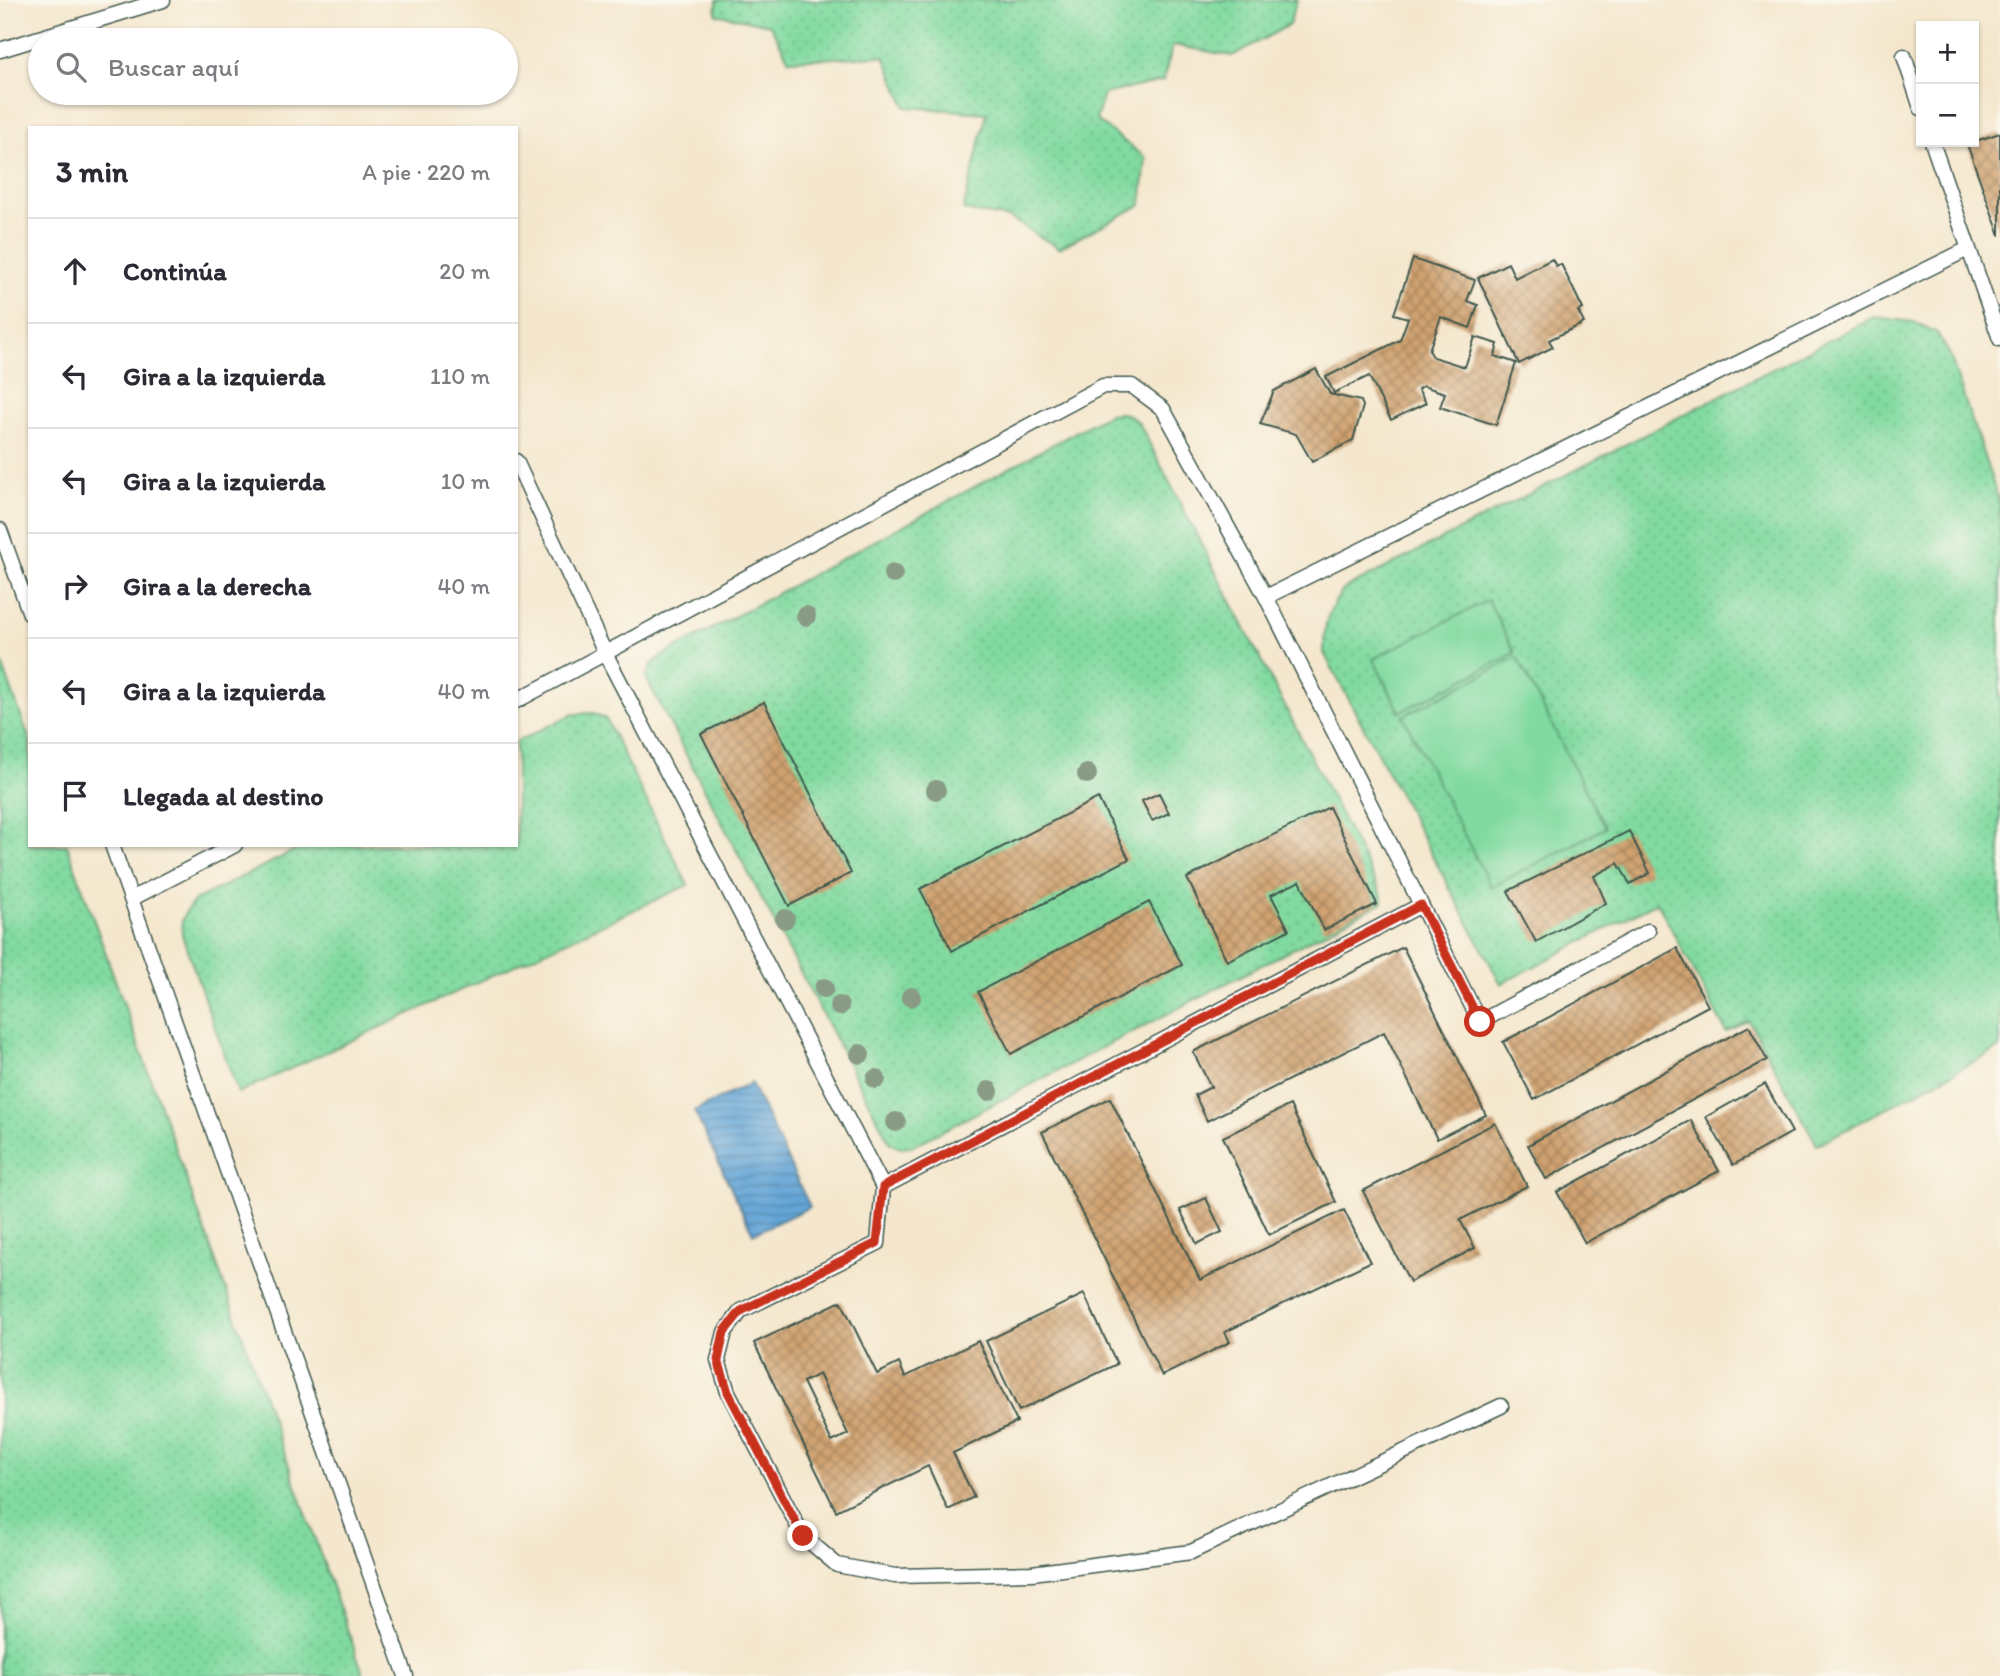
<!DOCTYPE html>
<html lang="es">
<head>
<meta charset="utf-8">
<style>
  :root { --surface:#fff; --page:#f7f7f7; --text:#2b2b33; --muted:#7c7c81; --line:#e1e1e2 }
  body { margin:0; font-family:Itim,sans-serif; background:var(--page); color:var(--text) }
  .controls { position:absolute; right:21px; top:21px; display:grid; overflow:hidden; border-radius:0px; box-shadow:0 2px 5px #0004 }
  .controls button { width:63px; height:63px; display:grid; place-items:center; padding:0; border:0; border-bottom:2px solid var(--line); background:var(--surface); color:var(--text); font:35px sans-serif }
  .stop { position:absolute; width:21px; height:21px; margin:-16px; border:5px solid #c8321e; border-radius:50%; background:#fff }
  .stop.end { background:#c8321e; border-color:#fff; box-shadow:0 2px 7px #0008 }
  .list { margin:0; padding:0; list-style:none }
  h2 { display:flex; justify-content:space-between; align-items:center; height:91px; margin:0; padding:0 28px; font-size:30px }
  h2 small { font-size:23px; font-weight:400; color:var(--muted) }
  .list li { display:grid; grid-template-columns:46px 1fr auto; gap:21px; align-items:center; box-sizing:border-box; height:105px; padding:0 28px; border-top:2px solid var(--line) }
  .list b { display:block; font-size:26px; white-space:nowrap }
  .list em { font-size:23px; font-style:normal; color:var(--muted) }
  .icon { flex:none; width:38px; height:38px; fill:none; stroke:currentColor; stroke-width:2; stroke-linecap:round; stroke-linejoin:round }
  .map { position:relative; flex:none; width:2000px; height:1676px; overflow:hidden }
  .search { position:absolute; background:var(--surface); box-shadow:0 2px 5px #0004; left:28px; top:28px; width:490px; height:77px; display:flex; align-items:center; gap:18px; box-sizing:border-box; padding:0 24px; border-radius:38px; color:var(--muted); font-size:26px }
  .panel { position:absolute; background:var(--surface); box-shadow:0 2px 5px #0004; left:28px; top:126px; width:490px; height:721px; border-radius:0px }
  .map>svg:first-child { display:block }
  .grass { fill:url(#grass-dots); stroke:#508c6a; stroke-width:2 }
  .park { fill:#81daa0; stroke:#508c6a; stroke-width:2 }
  .water { fill:url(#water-rules); stroke:#427186; stroke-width:2 }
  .building { fill:url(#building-cross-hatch); fill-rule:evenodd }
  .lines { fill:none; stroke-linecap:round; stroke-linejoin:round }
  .service-casing { stroke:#3f564b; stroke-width:17 }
  .service { stroke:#fff; stroke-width:14 }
  .tree { fill:#8a9b85 }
  .route { stroke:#c8321e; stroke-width:9 }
</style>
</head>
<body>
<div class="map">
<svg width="2000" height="1676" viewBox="0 0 2000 1676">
  <defs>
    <pattern id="grass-dots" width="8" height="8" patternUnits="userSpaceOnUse" patternTransform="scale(1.75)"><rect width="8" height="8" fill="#81daa0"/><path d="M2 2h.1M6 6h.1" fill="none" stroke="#6fbc8a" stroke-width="1.8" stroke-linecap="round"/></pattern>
    <pattern id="water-rules" width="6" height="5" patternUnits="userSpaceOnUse" patternTransform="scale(1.75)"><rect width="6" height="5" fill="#64a5d7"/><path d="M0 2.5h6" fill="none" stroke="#5288af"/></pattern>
    <pattern id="building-cross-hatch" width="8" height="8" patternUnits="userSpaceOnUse" patternTransform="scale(1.75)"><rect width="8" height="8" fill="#d0a270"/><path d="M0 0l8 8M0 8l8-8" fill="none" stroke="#a8855d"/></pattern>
  </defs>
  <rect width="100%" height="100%" fill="#fbf7ec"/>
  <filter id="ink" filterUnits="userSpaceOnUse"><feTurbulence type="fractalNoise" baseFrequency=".0143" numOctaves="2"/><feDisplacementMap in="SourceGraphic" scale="14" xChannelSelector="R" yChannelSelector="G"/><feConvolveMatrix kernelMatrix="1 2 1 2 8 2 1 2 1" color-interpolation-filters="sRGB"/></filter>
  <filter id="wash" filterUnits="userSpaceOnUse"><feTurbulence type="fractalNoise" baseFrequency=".00686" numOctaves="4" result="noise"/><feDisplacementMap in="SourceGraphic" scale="28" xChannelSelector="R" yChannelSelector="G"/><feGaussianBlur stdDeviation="1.57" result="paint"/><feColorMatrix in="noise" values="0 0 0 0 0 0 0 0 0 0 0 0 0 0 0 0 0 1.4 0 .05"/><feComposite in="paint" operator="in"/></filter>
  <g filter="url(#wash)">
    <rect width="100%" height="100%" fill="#f4e7cd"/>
    <path class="grass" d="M 717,0 L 1297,0 L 1289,25 L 1232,56 L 1173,45 L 1163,81 L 1104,94 L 1096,120 L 1146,158 L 1141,205 L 1059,248 L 1009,218 L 963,210 L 987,113 L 906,107 L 884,56 L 789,60 L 770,25 L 716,14 Z
      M 1874,317 L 1914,322 L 1936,332 L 1949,353 L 2000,504 L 2000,1048 L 1817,1145 L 1749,1021 L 1726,1032 L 1657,902 L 1501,984 L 1324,653 C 1324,625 1326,612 1344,589 Z
      M 1121,413 L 1129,415 L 1139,423 L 1381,893 L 1383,902 L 911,1147 L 900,1148 L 890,1143 L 646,678 L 651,665 L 660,657 L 1109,414 Z
      M 0,658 L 30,741 L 30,845 L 67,845 L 364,1676 L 0,1676 Z
      M 594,713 L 606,719 L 688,885 L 238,1093 L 183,938 C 179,920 183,914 195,900 L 306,845 L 516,845 L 516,742 L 573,714 Z"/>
    <path class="park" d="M 1488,600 L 1515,653 L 1400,712 L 1373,659 Z
      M 1517,657 L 1605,828 L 1491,887 L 1403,716 Z"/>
    <path class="water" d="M 751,1083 L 810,1207 L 753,1234 L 694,1111 Z"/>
    <g id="blocks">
      <path class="building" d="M 2000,133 L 2000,236 L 1967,144 Z
        M 1413,259 L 1475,280 L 1467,301 L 1478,305 L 1470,328 L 1441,317 L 1429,350 L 1433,357 L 1465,367 L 1475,337 L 1498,344 L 1495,356 L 1516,363 L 1496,425 L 1440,407 L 1445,393 L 1423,386 L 1418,389 L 1426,403 L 1391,420 L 1369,376 L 1334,393 L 1326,377 L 1400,340 L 1408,318 L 1394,314 Z
        M 1552,259 L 1556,266 L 1561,264 L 1583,309 L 1578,311 L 1584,323 L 1549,340 L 1553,347 L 1519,364 L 1478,278 L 1508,263 L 1515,278 Z
        M 1316,369 L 1330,394 L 1361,401 L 1363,406 L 1353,440 L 1312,462 L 1296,434 L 1260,424 L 1274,391 Z
        M 764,702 L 851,873 L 789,906 L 701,734 Z
        M 1159,793 L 1169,813 L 1152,821 L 1142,801 Z
        M 1098,798 L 1129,859 L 952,951 L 920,889 Z
        M 1329,807 L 1377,904 L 1324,930 L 1300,881 L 1271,895 L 1289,930 L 1227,961 L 1187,878 Z
        M 1629,831 L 1650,873 L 1630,884 L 1618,863 L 1594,876 L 1606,903 L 1536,942 L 1508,891 Z
        M 1149,902 L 1182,965 L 1011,1054 L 978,992 Z
        M 1403,947 L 1486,1115 L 1437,1139 L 1384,1032 L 1207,1121 L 1195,1095 L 1211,1087 L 1193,1052 Z
        M 1677,948 L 1708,1006 L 1534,1100 L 1503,1042 Z
        M 1749,1026 L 1767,1060 L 1546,1179 L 1528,1145 Z
        M 1765,1084 L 1792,1132 L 1733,1165 L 1706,1117 Z
        M 1110,1098 L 1200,1280 L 1344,1210 L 1370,1262 L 1225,1332 L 1230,1342 L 1162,1376 L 1042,1132 Z
        M 1290,1105 L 1336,1202 L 1269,1235 L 1223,1137 Z
        M 1691,1120 L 1719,1171 L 1585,1243 L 1557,1192 Z
        M 1495,1123 L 1527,1186 L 1460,1220 L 1475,1248 L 1410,1282 L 1363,1191 Z
        M 1206,1198 L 1222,1232 L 1197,1244 L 1180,1210 Z
        M 1084,1294 L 1117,1364 L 1019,1411 L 986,1341 Z
        M 841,1301 L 877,1374 L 899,1363 L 905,1377 L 978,1341 L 1017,1422 L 953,1453 L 974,1497 L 948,1510 L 928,1466 L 836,1511 L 754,1343 ZM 819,1374 L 848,1434 L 832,1442 L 803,1382 Z"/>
    </g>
  </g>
  <g filter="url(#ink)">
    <use href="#blocks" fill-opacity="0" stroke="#3f564b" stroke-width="2"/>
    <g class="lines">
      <g class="service-casing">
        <path id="service" d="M 0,50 L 163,0
          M 1904,56 L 1921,108
          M 1932,142 L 2000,339
          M 516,461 L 606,655 L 883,1187 L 878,1243 L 741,1311 L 725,1332 L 718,1360 L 728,1392 L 803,1536 L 837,1565 L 895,1576 L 1032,1573 L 1191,1552 L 1501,1406
          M 0,530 L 30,614
          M 1266,597 L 1480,1022 L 1648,931
          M 516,701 L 1103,386 L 1132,386 L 1163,409 L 1266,597 L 1968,249
          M 112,845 L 406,1676
          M 131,899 L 235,845
          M 883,1187 L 1421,905"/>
      </g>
      <use href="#service" class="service"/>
    </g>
    <g class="tree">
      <circle cx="893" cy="574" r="10"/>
      <circle cx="806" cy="616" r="10"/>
      <circle cx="1087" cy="774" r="10"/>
      <circle cx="936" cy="790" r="10"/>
      <circle cx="785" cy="919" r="10"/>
      <circle cx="824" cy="988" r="10"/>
      <circle cx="911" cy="997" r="10"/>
      <circle cx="839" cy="1006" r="10"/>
      <circle cx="860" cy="1054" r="10"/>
      <circle cx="876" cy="1079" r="10"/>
      <circle cx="989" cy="1091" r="10"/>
      <circle cx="896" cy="1122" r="10"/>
    </g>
  </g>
  <g class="lines" filter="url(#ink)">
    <path class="route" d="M 803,1536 L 728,1392 L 718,1360 L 724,1332 L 741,1311 L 877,1243 L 883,1187 L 1421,905 L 1480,1022"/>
  </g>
</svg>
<div class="controls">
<button>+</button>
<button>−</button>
</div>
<div class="stop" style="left:1480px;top:1022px"></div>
<div class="stop end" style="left:803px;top:1536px"></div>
<div class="search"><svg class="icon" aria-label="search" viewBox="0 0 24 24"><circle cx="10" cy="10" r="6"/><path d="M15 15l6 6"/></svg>Buscar aquí</div>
<section class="panel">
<h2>3 min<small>A pie · 220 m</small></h2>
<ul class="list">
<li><svg class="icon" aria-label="ahead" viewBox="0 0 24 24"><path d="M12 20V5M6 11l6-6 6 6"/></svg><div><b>Continúa</b></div><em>20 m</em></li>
<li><svg class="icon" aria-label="left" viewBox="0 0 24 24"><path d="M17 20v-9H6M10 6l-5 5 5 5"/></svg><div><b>Gira a la izquierda</b></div><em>110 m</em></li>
<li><svg class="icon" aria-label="left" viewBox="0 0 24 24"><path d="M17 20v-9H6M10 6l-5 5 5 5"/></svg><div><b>Gira a la izquierda</b></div><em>10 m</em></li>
<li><svg class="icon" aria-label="right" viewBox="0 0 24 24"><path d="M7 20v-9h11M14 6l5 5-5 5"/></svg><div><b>Gira a la derecha</b></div><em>40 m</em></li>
<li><svg class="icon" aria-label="left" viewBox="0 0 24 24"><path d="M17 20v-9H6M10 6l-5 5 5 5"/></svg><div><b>Gira a la izquierda</b></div><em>40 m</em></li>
<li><svg class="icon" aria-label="arrive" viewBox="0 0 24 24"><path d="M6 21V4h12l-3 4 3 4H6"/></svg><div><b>Llegada al destino</b></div></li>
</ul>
</section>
</div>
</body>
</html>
